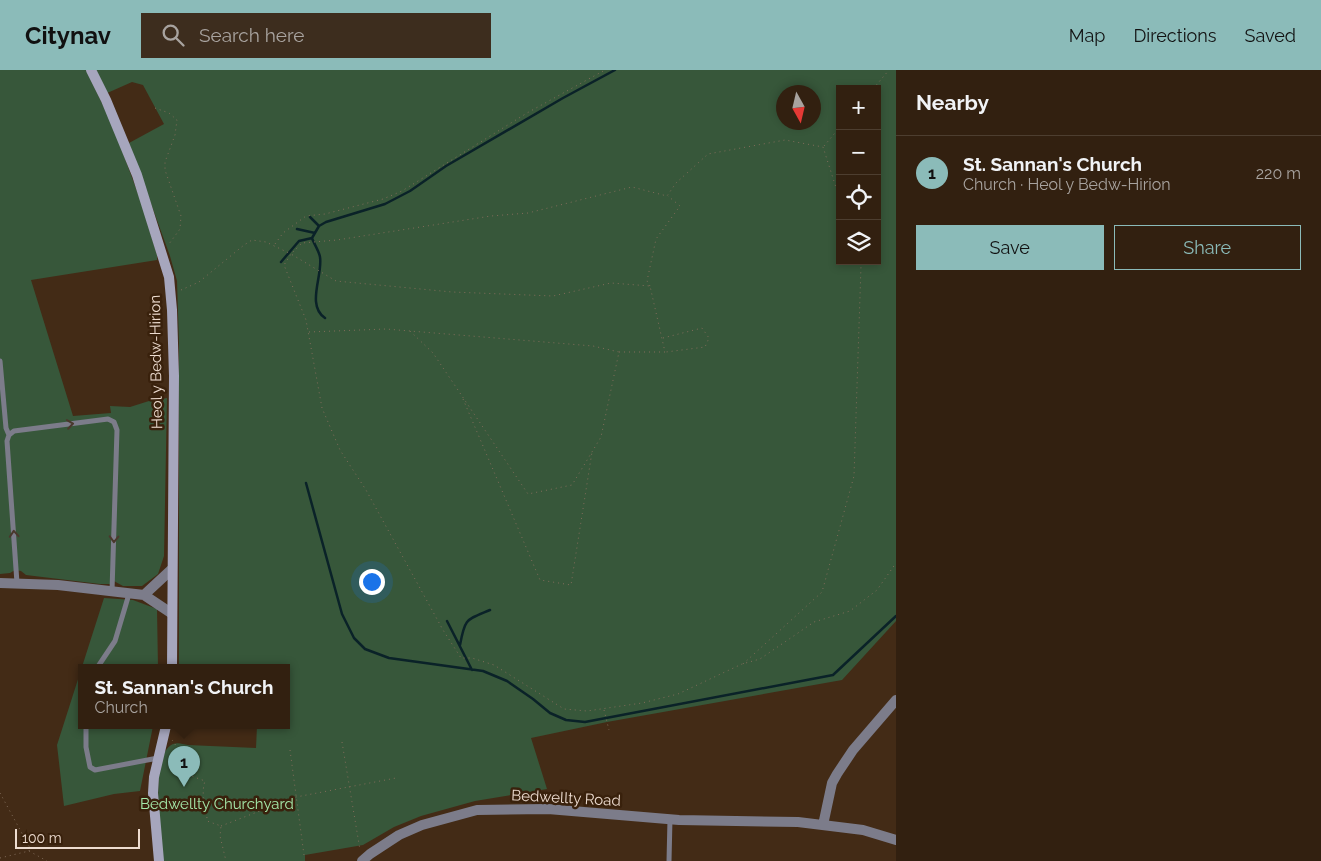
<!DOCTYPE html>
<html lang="en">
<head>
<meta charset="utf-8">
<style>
  :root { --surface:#322010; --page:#3d2d1e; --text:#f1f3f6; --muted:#a8a39f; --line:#4d3e30; --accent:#8bbbb9 }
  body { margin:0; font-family:Raleway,sans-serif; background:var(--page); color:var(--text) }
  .controls { position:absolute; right:15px; top:15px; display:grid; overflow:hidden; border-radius:0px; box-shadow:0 2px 8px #0003 }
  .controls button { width:45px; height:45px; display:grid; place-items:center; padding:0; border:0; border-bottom:1px solid var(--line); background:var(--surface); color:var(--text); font:25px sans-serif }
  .compass { position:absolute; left:776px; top:15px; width:45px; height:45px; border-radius:50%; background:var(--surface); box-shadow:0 2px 8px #0003; rotate:172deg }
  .scale { position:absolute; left:15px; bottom:12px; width:125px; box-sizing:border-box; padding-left:5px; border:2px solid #eddcd0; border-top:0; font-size:14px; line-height:18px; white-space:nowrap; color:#eddcd0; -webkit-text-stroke:4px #39210c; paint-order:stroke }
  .you { position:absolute; left:371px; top:511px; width:18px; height:18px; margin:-12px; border:4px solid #fff; border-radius:50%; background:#1a73e8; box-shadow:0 0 0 8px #1a73e833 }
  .badge { display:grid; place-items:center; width:32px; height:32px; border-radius:50%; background:var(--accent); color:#111; font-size:16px; font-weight:700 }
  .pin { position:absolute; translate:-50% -41px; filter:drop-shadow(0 1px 2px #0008) }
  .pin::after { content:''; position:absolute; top:26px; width:18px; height:15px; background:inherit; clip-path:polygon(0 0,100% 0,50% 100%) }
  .popup { position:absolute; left:78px; top:594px; width:212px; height:65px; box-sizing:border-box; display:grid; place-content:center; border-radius:0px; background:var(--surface); filter:drop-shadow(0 1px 4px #0005); font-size:16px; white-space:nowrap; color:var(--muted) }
  .popup b { font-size:19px; color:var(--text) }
  .popup::after { content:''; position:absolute; left:50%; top:100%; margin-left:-10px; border:10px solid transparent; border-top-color:var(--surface) }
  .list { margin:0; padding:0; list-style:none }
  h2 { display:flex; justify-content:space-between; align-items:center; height:65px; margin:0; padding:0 20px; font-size:21px }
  h2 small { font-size:16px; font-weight:400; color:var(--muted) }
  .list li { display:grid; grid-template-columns:32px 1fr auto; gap:15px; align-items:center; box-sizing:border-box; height:75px; padding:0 20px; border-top:1px solid var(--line) }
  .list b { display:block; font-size:19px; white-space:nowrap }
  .list p { margin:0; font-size:16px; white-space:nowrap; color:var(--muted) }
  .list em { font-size:16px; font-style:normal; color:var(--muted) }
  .actions { display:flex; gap:10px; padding:15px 20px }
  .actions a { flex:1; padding:11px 0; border:1px solid var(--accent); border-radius:0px; text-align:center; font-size:18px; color:var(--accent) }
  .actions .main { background:var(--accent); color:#111 }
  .icon { flex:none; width:28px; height:28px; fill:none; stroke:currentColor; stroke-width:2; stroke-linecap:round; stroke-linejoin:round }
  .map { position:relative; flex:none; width:896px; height:791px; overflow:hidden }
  header { display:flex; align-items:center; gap:30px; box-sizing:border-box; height:70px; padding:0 25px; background:var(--accent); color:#111 }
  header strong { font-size:24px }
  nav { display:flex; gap:28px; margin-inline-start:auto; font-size:18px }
  .search { width:350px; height:45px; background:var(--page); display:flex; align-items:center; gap:12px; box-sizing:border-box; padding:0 18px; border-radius:0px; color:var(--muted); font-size:19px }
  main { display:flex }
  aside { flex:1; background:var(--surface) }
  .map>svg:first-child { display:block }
  .green { fill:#37573a; fill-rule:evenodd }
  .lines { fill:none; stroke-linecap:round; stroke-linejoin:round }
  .stream { stroke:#0a2228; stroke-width:2.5 }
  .path { stroke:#826d5b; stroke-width:1; stroke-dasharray:1 4; stroke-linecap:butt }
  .lane { stroke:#7c7c8a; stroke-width:5 }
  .street { stroke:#7c7c8a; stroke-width:10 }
  .secondary { stroke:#a6a6bd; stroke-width:10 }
  .oneway { stroke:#4a382c }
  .labels { text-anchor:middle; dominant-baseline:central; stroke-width:5; stroke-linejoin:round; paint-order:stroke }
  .street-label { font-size:15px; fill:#eddcd0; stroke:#39210c }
  .park-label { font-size:15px; fill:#a5e9aa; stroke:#39210c }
</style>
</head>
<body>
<header>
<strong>Citynav</strong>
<div class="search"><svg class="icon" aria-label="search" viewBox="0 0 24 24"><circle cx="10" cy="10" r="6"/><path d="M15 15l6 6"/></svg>Search here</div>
<nav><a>Map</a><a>Directions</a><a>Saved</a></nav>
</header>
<main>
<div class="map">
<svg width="896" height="791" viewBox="0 0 896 791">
  <rect width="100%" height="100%" fill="#432b16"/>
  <path class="green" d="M 0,0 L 86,0 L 113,56 L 141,132 L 157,185 L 157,190 L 31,210 L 73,346 L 111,343 L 110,336 L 130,337 L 149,331 L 167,328 L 164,486 L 158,504 L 142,516 L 123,516 L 112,510 L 110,514 L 100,514 L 26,505 L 21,501 L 15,500 L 10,503 L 0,504 Z
    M 94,0 L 896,0 L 896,551 L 842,610 L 607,652 L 531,668 L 547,719 L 475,731 L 421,746 L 394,757 L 363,775 L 305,785 L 305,791 L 163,791 C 162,768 148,685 173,674 C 178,672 183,674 188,675 L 256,678 L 257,656 L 286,656 L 286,598 L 228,598 L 179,594 L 179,274 L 177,211 L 170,186 L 129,73 L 164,54 L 143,15 L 132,12 L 105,24 ZM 840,19 L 877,19 L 877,191 L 840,191 ZM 784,22 L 814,22 L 814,52 L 784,52 Z
    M 104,528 L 133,530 L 157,539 L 158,598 L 81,598 L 81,656 L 153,656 L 140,721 L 114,724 L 64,736 L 57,675 Z"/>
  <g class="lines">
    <path class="stream" d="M 310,147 L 319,156
      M 297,159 L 315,163
      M 281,192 L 299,171 L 312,168
      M 325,248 C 306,235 323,206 320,187 C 319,181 314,174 312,168 L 319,156 L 326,152 L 385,134 L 410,121 L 446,96 L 563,28 L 615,0
      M 306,413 L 342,544 L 354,568 L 365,579 L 389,588 L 483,601 L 507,611 L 533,629 L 550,643 L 566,650 L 585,652 L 833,605 L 896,546
      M 447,551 L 472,600
      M 460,575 C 465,548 466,550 490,540"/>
    <path class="path" d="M 873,19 L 889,0
      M 155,38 L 169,43 L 177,50 L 175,65 L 165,92 L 165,100 L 181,146 L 180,159 L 169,174
      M 824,76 L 840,57
      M 275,174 L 283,163 L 306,146 L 325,144 L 383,129 L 402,121 L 527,43 L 605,0
      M 650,216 L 647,211 L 656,169 L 680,136 L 668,126
      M 181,220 L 199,212 L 244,175 L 252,170 L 266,172 L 291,184 L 284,195 L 306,250 L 322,338 L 340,380 L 366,420 L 443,560 L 461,588 L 472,588 L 494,595 L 564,639 L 587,641 L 642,633 L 678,624 L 742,594 L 760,589 L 814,552 L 850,541 L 877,520 L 896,493
      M 309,262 L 386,259 L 410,261 L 593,276 L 619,282 L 601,367 L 572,415 L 528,424 L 433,283 L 410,261
      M 663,268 L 702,258 L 709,268 L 705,277 L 666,282
      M 619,282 L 665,282 L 650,216 L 611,213 L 553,226 L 452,222 L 336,211 L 291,184 L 302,173 L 337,170 L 491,146 L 528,143 L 632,117 L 667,126 L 676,113 L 708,84 L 785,70 L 823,77 L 840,130
      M 463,329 L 540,510 L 571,515 L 592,382
      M 743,594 L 822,522 L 854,406 L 861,196 L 859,191
      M 604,640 L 609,660
      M 172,670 C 174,672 186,692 187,696 C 187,699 186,701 186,704 L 205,711 C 200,727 207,734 207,751 L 221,756 L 220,766 L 226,791
      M 342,672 L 360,780
      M 290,680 L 304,785
      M 0,723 L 30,778 L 29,781
      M 221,756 L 296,727 L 396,708
      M 0,788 L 29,781 L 47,791"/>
    <path class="lane" d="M 0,291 L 6,358 L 9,365
      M 17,513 L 7,371 L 9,365 L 14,361 L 108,349 L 114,352 L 117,360 L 112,521
      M 97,598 L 115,571 L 129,524
      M 86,656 L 86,677 L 90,697 L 95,700 L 158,688
      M 669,791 L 670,749"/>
    <path class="street" d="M 0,513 L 58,515 L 144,525 L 171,543
      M 144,525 L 172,499
      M 823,755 L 832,713 L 837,704 L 853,680 L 896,630
      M 362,791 L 370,784 L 399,765 L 422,755 L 477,740 L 548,739 L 679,750 L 798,752 L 863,760 L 896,770"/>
    <path class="secondary" d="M 91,0 L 106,30 L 137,105 L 169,207 L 172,240 L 174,306 L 172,598
      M 159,791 L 153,723 L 154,707 L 166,656"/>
  </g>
  <defs><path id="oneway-chevron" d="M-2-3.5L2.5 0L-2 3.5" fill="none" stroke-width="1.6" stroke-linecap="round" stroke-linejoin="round" transform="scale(1.25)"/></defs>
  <g class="oneway">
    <use href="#oneway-chevron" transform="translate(70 354) rotate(-8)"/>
    <use href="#oneway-chevron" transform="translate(14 464) rotate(-94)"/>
    <use href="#oneway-chevron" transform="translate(114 469) rotate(91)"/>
  </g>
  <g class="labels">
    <g class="street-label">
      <text transform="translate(156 292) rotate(-91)">Heol y Bedw-Hirion</text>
      <text transform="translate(566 728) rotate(3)">Bedwellty Road</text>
    </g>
    <g class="park-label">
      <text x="217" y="734">Bedwellty Churchyard</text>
    </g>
  </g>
</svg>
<div class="controls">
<button>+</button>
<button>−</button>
<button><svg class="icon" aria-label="locate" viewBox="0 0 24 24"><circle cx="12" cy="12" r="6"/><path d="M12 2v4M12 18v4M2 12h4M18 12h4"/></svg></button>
<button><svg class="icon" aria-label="layers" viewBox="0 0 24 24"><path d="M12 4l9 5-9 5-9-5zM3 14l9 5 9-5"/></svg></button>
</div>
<svg class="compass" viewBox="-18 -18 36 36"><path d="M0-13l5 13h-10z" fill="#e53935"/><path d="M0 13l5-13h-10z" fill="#a8a39f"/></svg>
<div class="scale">100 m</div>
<div class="you"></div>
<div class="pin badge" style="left:184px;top:717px">1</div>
<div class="popup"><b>St. Sannan's Church</b>Church</div>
</div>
<aside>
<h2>Nearby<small></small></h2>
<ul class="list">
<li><span class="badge">1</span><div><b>St. Sannan's Church</b><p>Church · Heol y Bedw-Hirion</p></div><em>220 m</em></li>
</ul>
<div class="actions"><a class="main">Save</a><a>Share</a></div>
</aside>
</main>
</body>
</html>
